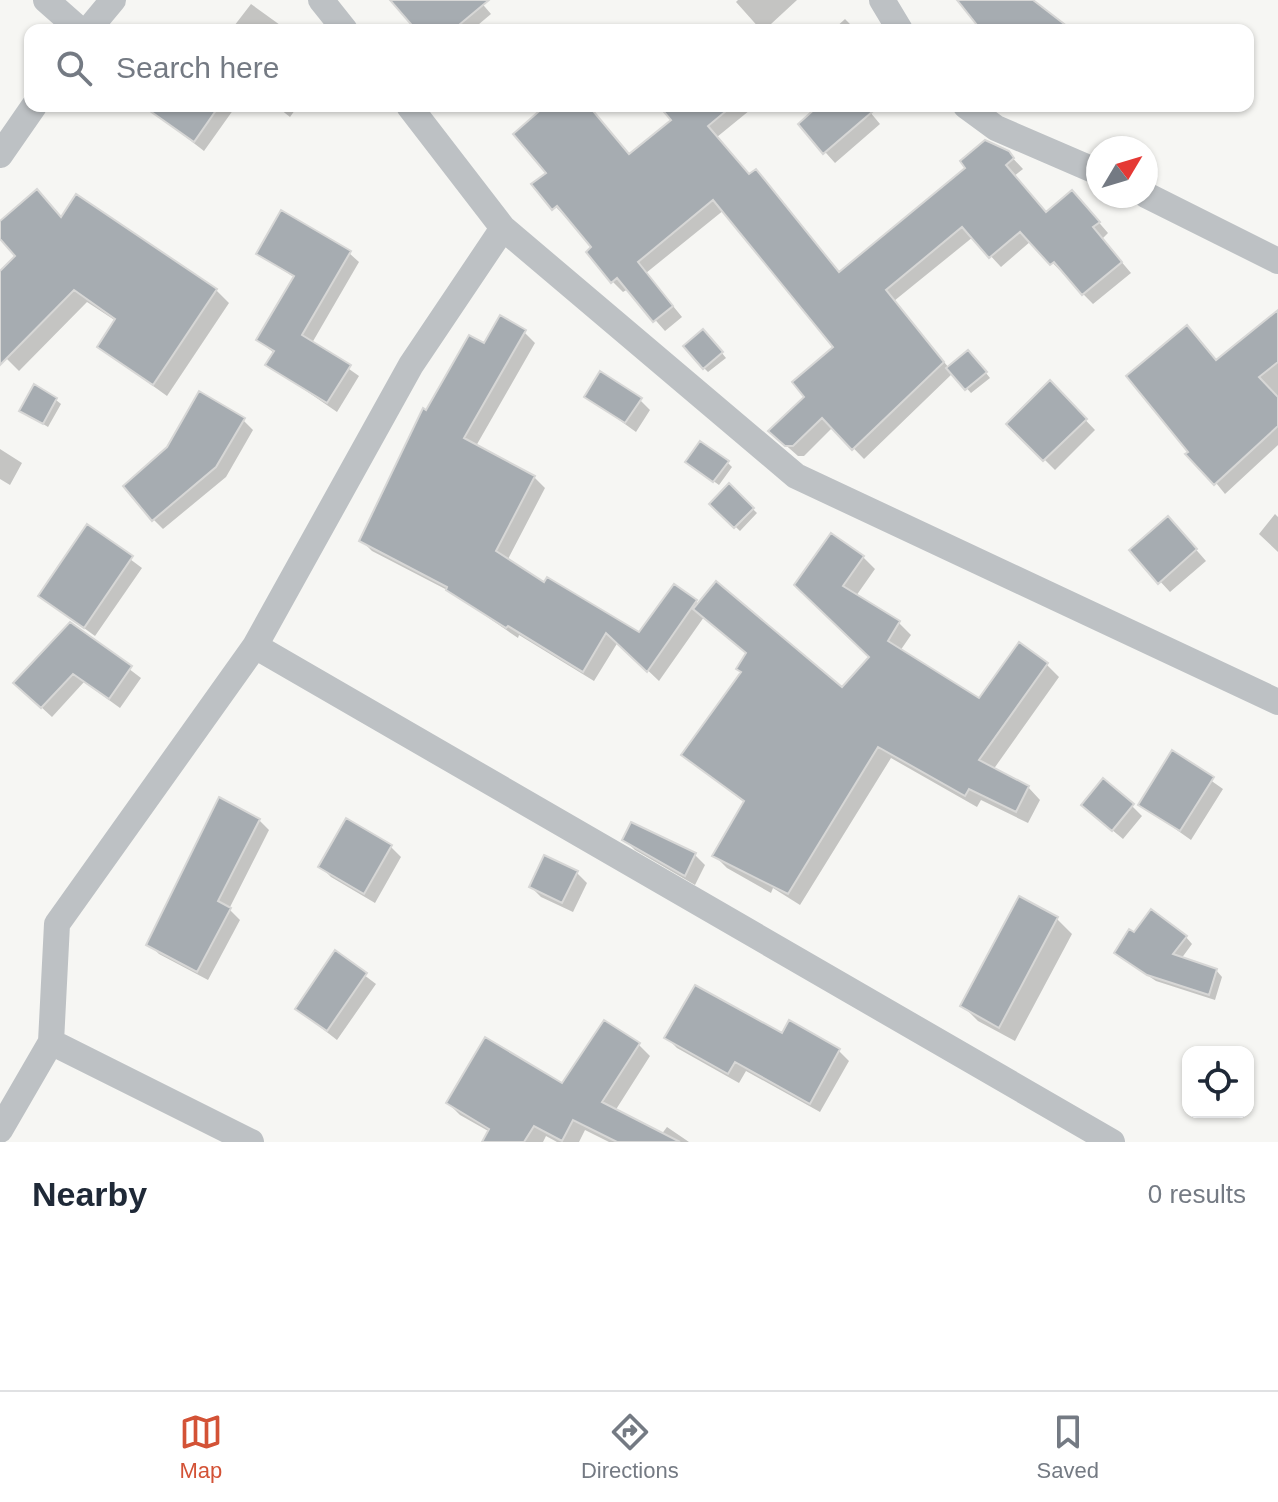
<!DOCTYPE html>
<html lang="en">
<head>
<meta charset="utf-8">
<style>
  :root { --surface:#fff; --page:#f2f2f3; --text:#1f2937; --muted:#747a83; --line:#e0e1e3; --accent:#d35236 }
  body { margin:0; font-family:Helvetica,sans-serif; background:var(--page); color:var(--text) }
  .controls { position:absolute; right:24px; bottom:24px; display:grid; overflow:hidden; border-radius:16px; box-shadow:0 2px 6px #0004 }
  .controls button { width:72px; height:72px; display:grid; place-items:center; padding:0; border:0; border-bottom:2px solid var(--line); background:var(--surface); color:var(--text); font:40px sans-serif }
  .compass { position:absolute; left:1086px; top:136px; width:72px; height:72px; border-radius:50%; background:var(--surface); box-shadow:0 2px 6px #0004; rotate:52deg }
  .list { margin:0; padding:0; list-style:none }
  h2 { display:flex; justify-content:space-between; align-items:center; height:104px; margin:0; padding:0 32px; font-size:34px }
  h2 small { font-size:26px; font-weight:400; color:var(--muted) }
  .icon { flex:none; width:44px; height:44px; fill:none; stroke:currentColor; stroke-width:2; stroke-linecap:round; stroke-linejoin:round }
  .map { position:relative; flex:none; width:1278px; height:1142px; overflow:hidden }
  .search { position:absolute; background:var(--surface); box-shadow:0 2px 6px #0004; left:24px; right:24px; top:24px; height:88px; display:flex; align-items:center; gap:20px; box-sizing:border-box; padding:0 28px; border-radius:16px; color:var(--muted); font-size:30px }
  .sheet { height:248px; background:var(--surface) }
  nav { display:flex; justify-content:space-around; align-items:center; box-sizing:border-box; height:112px; border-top:2px solid var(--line); background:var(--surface); font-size:22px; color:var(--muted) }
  nav a { display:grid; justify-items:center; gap:4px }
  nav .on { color:var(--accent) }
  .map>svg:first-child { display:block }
  .shadow { fill:#0003 }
  .building { fill:#a6acb1; stroke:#d7d7d6; stroke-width:2 }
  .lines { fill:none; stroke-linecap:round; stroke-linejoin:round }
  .street { stroke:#bdc1c4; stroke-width:26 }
</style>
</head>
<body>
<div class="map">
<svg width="1278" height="1142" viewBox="0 0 1278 1142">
  <rect width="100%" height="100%" fill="#f6f6f3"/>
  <path class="shadow" d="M 414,0 L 479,0 L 491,14 L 472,30 L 418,30 Z
    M 738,0 L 797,0 L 771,24 L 776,30 L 761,30 L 736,2 Z
    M 251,4 L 287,30 L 231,30 Z
    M 845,19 L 856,30 L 833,30 Z
    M 236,106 L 204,151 L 147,107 L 148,106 Z
    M 276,106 L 298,106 L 290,117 Z
    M 548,106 L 588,106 L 630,156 L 674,120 L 679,106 L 755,106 L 717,137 L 750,176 L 766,182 L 840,273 L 1008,153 L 1023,169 L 1014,176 L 1047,214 L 1082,203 L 1108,233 L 1102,239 L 1131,273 L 1093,304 L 1031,241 L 1001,267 L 973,237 L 894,301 L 949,368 L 973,357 L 990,378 L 971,393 L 953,373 L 864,459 L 833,427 L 804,456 L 798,456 L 781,441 L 836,347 L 724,210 L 646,273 L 682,317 L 665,331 L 628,289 L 623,292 L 613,282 L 589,252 L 594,247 L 534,184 L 549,173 Z
    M 865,106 L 880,124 L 835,163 L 800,124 Z
    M 62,219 L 216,290 L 229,303 L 167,396 L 99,347 L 116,321 L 87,302 L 19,371 L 2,354 L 0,356 L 0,273 L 17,256 L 0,235 L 0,223 Z
    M 258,253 L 349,253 L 359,262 L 312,343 L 359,376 L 337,412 L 267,364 L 274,353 L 258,340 L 295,278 Z
    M 524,332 L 535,343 L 476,446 L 534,477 L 545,488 L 507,561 L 640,635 L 696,602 L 842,690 L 871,657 L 797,585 L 863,557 L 875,569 L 856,596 L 899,623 L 911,635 L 900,651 L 980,701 L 1047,665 L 1059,677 L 993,770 L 1028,787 L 1040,800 L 1028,823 L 981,800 L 977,807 L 891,758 L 800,905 L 773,888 L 771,893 L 727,868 L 715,856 L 745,803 L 684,755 L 743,673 L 748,654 L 704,617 L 659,681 L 618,642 L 594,681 L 519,635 L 518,638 L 451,592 L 372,551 L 361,540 L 427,413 L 485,346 Z
    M 708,336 L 726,358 L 708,372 L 704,368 Z
    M 1278,341 L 1278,445 L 1225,494 L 1191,452 L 1217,362 Z
    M 1050,383 L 1095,430 L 1055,470 L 1009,424 Z
    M 586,396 L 640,400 L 650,410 L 636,432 Z
    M 56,400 L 61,404 L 48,427 L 22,411 Z
    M 243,420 L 253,430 L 226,477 L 163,529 L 153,519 Z
    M 0,449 L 22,463 L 10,485 L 0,479 Z
    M 727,462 L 732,467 L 719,485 L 692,466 Z
    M 729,486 L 757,513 L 740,531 L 712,504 Z
    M 1275,514 L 1278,517 L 1278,552 L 1259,534 Z
    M 87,527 L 142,568 L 95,636 L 40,596 Z
    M 1178,529 L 1206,561 L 1170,592 L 1132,551 Z
    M 70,624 L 141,678 L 120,708 L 84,682 L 52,717 L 26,693 Z
    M 1172,753 L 1223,789 L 1191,840 L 1140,804 Z
    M 1132,806 L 1142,816 L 1123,839 L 1093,814 Z
    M 259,820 L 269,830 L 229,909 L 240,920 L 208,980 L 159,954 L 149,944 Z
    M 347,821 L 391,847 L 401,857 L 375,903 L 331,877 L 321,867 Z
    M 625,840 L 695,855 L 705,865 L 695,885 L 635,850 Z
    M 577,873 L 587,883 L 573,912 L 541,897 L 531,887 Z
    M 1020,899 L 1057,919 L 1072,934 L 1015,1041 L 978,1021 L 963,1006 Z
    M 1134,934 L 1186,937 L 1192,944 L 1181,959 L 1216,970 L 1222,977 L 1215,1000 L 1156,981 L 1123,959 L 1116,952 Z
    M 335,953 L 376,984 L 337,1040 L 297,1009 Z
    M 783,1036 L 839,1051 L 849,1061 L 820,1112 L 746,1071 L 739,1083 L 677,1048 L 667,1038 Z
    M 638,1044 L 650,1056 L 615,1111 L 661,1135 L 667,1127 L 689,1142 L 609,1142 L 585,1130 L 579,1142 L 557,1142 L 546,1136 L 543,1142 L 484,1142 L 490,1132 L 460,1115 L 448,1103 L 563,1086 Z"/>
  <path class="building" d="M 390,0 L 489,0 L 453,30 L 416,30 Z
    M 957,0 L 1033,0 L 1072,30 L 981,30 Z
    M 143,106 L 219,106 L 194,142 Z
    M 545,106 L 589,106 L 629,154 L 671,120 L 659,106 L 732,106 L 708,126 L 749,174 L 756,169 L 839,272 L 965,168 L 960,161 L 985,140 L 1009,151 L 1014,158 L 1006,165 L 1046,212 L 1072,190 L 1100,222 L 1093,227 L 1122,262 L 1082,295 L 1054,262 L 1050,265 L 1020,232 L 989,258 L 962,227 L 886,290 L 944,362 L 852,450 L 822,418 L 793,446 L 785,446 L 768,431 L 804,397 L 792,382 L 833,347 L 713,200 L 638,262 L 673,306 L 653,322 L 617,278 L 611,283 L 586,252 L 591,247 L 557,206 L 552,210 L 531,184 L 546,173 L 513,134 Z
    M 818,106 L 879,106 L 823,154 L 798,124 Z
    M 37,189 L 61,217 L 76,194 L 217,289 L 153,385 L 97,347 L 115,319 L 74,290 L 0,365 L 0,271 L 15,256 L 0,239 L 0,221 Z
    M 281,210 L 351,251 L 302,335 L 351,365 L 327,403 L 265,365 L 274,351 L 256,340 L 294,276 L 256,254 Z
    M 1278,310 L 1278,362 L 1259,377 L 1278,397 L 1278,426 L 1214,485 L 1185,454 L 1188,452 L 1126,376 L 1187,325 L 1216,360 Z
    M 500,315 L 526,330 L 464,438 L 535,476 L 496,551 L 544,582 L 547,577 L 639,632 L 674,584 L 697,600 L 647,672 L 606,633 L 583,672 L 508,626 L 506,628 L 446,590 L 447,587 L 359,541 L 423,408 L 426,410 L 469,335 L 484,343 Z
    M 703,329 L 723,352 L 703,369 L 683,346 Z
    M 968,350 L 987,372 L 965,390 L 946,368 Z
    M 600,371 L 642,398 L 625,423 L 584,397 Z
    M 1050,380 L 1087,419 L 1043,461 L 1006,424 Z
    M 34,384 L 57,398 L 43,424 L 19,411 Z
    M 199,391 L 245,418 L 216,467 L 152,521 L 123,486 L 167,447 Z
    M 700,441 L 729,461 L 713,482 L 685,462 Z
    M 729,483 L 754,508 L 734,528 L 709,504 Z
    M 1168,516 L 1197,549 L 1158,584 L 1129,550 Z
    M 87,524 L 133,556 L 84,628 L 38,596 Z
    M 831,533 L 864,556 L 843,586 L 900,621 L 888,641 L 979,698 L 1019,642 L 1048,663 L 979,760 L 1029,786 L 1016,812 L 969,789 L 965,796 L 878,747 L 788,894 L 712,856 L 744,801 L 681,755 L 741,672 L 736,669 L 746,653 L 693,609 L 716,581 L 842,687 L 869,657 L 794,585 Z
    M 70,622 L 132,666 L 109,699 L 73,674 L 41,708 L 13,683 Z
    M 1172,750 L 1214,777 L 1180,831 L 1138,805 Z
    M 1103,778 L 1134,804 L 1112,831 L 1081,805 Z
    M 219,797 L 260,819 L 218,901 L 231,908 L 197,972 L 146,945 Z
    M 346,818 L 392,845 L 364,894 L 318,867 Z
    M 631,822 L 696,853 L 685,876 L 622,840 Z
    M 544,855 L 578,871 L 562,903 L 529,887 Z
    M 1019,896 L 1058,917 L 999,1028 L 960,1006 Z
    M 1151,909 L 1187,936 L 1173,954 L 1217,969 L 1209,995 L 1147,975 L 1114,953 L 1129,929 L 1134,932 Z
    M 335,950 L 367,973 L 327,1031 L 295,1009 Z
    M 695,985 L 782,1033 L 789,1020 L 840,1049 L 810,1104 L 735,1062 L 728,1074 L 664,1038 Z
    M 604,1020 L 640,1043 L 602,1102 L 680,1142 L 617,1142 L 573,1120 L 562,1141 L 534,1126 L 524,1142 L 482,1142 L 489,1129 L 446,1103 L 485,1037 L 562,1083 Z"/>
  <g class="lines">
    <path class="street" d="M 46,0 L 80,30
      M 321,0 L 345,30
      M 882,0 L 900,30
      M 88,30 L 113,0
      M 409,106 L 503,228 L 796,476 L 1278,702
      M 966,106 L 996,128 L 1098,172
      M 0,155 L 34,106
      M 1146,195 L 1278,261
      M 503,228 L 411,365 L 255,646 L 1112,1142
      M 51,1042 L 251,1142
      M 0,1130 L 51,1042 L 57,924 L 255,646"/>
  </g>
</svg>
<div class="controls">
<button><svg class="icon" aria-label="locate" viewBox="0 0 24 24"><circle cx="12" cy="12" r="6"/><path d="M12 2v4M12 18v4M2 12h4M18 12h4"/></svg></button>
</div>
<svg class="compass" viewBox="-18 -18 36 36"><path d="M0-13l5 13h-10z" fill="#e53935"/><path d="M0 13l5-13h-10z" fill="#747a83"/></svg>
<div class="search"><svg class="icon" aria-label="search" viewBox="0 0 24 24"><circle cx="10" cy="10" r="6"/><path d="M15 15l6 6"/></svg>Search here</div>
</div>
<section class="sheet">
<h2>Nearby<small>0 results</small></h2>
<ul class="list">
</ul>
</section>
<nav>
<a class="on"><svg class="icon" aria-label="map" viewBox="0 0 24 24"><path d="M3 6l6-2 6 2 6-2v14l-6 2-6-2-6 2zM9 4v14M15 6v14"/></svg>Map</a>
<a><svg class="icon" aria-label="directions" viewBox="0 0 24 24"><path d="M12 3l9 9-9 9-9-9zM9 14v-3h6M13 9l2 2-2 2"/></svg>Directions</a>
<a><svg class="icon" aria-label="saved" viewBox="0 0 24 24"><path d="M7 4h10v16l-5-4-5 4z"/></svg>Saved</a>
</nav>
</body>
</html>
